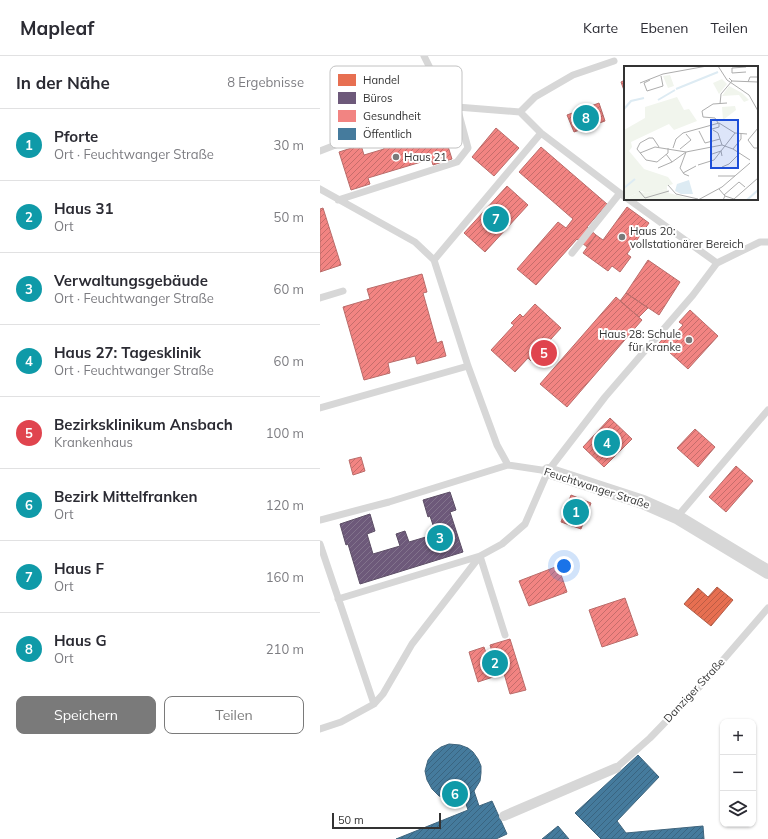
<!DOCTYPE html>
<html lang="de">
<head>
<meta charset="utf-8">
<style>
  :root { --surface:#fff; --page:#f2f2f3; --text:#2b2b33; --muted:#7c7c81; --line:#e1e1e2; --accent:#7a7a7a }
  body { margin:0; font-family:Mulish,sans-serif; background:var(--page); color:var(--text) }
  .controls { position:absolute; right:12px; bottom:12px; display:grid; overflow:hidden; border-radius:8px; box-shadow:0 1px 3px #0004 }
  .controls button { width:36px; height:36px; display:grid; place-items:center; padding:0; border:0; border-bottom:1px solid var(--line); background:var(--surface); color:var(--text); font:20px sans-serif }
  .scale { position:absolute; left:12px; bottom:10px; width:109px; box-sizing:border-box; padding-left:4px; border:2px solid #333; border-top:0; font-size:11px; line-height:14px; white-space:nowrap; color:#333; -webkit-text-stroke:3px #fff; paint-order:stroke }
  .you { position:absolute; left:244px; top:510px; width:14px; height:14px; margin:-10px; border:3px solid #fff; border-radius:50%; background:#1a73e8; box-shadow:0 0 0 6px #1a73e833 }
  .badge { display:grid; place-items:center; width:26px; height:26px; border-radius:50%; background:var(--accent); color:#fff; font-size:13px; font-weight:700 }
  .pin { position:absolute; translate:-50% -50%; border:2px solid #fff; box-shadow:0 1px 4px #0006 }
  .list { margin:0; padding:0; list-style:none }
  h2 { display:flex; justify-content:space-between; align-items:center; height:52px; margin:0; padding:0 16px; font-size:17px }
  h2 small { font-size:13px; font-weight:400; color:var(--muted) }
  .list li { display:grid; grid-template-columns:26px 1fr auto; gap:12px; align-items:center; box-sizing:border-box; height:72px; padding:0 16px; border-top:1px solid var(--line) }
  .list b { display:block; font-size:15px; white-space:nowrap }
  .list p { margin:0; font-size:13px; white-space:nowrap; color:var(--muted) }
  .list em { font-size:13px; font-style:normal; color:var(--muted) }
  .actions { display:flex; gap:8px; padding:12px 16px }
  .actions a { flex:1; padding:9px 0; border:1px solid var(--accent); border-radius:8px; text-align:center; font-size:14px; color:var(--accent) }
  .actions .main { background:var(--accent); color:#fff }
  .icon { flex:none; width:22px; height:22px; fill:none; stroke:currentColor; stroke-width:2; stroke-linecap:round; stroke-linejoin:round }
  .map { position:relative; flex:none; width:448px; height:783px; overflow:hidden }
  header { display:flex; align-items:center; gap:24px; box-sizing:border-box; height:56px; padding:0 20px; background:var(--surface); border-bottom:1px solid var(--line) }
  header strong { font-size:19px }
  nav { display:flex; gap:22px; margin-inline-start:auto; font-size:14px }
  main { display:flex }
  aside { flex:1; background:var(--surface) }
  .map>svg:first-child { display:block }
  .shops { fill:url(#shops-hatch); stroke:#b15d48 }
  .offices { fill:url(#offices-hatch); stroke:#5c4e65 }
  .health { fill:url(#health-hatch); stroke:#b96c6a }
  .public { fill:url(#public-hatch); stroke:#40657d }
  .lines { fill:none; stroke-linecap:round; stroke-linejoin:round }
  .service { stroke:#d7d7d7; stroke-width:7 }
  .pedestrian { stroke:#d7d7d7; stroke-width:10 }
  .minor { stroke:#d7d7d7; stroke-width:14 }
  .poi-dot { fill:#7a7a7a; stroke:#fff; stroke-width:1.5 }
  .labels { text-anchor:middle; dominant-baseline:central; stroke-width:4; stroke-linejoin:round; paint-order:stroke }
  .poi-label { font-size:11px; fill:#333; stroke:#fff; text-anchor:start }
  .street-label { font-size:11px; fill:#333; stroke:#fff }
  .inset-river { fill:none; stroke:#ddebf3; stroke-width:2 }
  .inset-road { fill:none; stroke:#adadad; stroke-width:1 }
  .view { fill:#1d4ed8; fill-opacity:0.15; stroke:#1d4ed8; stroke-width:2 }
  .inset-edge { fill:none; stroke:#333; stroke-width:2 }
  .key { fill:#fff; stroke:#c2c2c2; stroke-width:1 }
  .key-label { font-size:11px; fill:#333 }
</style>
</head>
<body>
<header>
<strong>Mapleaf</strong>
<nav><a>Karte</a><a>Ebenen</a><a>Teilen</a></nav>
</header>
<main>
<aside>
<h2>In der Nähe<small>8 Ergebnisse</small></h2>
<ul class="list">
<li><span class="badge" style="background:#0f9aa8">1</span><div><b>Pforte</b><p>Ort · Feuchtwanger Straße</p></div><em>30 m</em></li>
<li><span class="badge" style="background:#0f9aa8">2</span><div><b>Haus 31</b><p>Ort</p></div><em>50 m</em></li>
<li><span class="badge" style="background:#0f9aa8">3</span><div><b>Verwaltungsgebäude</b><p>Ort · Feuchtwanger Straße</p></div><em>60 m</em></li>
<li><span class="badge" style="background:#0f9aa8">4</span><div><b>Haus 27: Tagesklinik</b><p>Ort · Feuchtwanger Straße</p></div><em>60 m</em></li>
<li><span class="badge" style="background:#e0444e">5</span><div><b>Bezirksklinikum Ansbach</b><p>Krankenhaus</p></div><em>100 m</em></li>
<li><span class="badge" style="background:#0f9aa8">6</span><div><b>Bezirk Mittelfranken</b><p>Ort</p></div><em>120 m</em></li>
<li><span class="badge" style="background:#0f9aa8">7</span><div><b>Haus F</b><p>Ort</p></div><em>160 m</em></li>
<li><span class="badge" style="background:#0f9aa8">8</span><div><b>Haus G</b><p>Ort</p></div><em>210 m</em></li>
</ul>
<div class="actions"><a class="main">Speichern</a><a>Teilen</a></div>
</aside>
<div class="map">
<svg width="448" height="783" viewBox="0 0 448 783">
  <defs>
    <pattern id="shops-hatch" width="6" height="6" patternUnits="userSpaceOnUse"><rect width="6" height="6" fill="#e76f51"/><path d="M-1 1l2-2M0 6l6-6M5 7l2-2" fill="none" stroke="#bc5c44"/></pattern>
    <pattern id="offices-hatch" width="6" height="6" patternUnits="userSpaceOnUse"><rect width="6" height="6" fill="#6d597a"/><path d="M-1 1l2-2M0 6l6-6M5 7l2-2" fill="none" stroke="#82738c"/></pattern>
    <pattern id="health-hatch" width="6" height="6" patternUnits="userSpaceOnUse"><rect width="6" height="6" fill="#f28482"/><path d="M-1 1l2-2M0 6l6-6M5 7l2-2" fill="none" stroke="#c56d6b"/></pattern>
    <pattern id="public-hatch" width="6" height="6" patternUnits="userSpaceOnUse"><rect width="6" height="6" fill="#457b9d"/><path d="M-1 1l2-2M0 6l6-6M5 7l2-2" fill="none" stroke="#3a6581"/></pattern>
  </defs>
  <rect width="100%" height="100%" fill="#fff"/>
  <path class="shops" d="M 397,531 L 413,544 L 391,570 L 364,548 L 378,532 L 388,541 Z"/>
  <path class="offices" d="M 130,436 L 136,454 L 130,456 L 143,496 L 40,528 L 28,488 L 26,489 L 20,468 L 50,458 L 55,475 L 47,478 L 53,498 L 80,490 L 76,478 L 85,475 L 89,486 L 116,478 L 110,460 L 108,461 L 103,444 Z"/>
  <path class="health" d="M 305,24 L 305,37 L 301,26 Z
    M 279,47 L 285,65 L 254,76 L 247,59 Z
    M 120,65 L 132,103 L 113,109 L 111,103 L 48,122 L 50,128 L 31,134 L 19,96 L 41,89 L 44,99 L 64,93 L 61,82 L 82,76 L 85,86 L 105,80 L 102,70 Z
    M 176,72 L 199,92 L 174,120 L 152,101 Z
    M 221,91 L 287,148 L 267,171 L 276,179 L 267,191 L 257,183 L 216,229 L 197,213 L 238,166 L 246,172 L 253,163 L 199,116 Z
    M 187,130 L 208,149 L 165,196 L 144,177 Z
    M 307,151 L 329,167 L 307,198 L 311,201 L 300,216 L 292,210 L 288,215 L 263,197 L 276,179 L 283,184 Z
    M 3,152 L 21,209 L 0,216 L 0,153 Z
    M 328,204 L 360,226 L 339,259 L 306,237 Z
    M 102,218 L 107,236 L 103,237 L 117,287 L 122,285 L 126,300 L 97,308 L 95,300 L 68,307 L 70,317 L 44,324 L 23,251 L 50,243 L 47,233 Z
    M 306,237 L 328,252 L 319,261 L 300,245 Z
    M 296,241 L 322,264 L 247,351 L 220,328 Z
    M 215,248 L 241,272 L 211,305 L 208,302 L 195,316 L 171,294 L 194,269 L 191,267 L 200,258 L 203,261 Z
    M 370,254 L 398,280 L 368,313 L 339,287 L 349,276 L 353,280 L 363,269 L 359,266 Z
    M 290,362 L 312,383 L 284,411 L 263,391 Z
    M 375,373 L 395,391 L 378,411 L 357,392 Z
    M 41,401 L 45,415 L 33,419 L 29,404 Z
    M 416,410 L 433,425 L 406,456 L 389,441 Z
    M 251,439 L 271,447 L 261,473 L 241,466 Z
    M 238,510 L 247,536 L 209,550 L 199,525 Z
    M 305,542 L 318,579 L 282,591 L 269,554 Z
    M 190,583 L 206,634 L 190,638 L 183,614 L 172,617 L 173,621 L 158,626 L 149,596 L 164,591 L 167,600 L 173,599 L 170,589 Z"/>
  <path class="public" d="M 129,688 L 140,689 L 148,692 L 153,696 L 158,703 L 161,710 L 161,717 L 160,725 L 154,735 L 159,750 L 172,745 L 187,778 L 176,783 L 76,783 L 148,754 L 144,742 L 138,743 L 128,743 L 119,740 L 112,733 L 107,724 L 105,715 L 108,704 L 114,696 L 121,691 Z
    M 318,699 L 339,721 L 297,765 L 306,777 L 383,770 L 384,783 L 281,783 L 255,757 Z
    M 238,770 L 249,783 L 222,783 Z"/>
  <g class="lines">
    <path class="service" d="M 104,0 L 111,14 L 110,35 L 108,53
      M 137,51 L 200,56 L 221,77 L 305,141
      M 200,56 L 215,41 L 253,19 L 294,5
      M 0,95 L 108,53 L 137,51 L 148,92 L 137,106 L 18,144
      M 0,133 L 95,186 L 114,204 L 148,310 L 177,389 L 188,409
      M 308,143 L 397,207
      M 252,197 L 300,137
      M 114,204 L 221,77
      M 0,242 L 23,235
      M 0,352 L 148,310
      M 357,461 L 448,354
      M 0,464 L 69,446 L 188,409 L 228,415
      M 0,488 L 54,648
      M 18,543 L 160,500 L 185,579
      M 0,673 L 21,666 L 54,648 L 63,638 L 92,588 L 160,500 L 182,488 L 205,468 L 228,415 L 285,341 L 373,239 L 397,207 L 440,186 L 448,186
      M 296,712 L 330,682 L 384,626 L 448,552"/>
    <path class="pedestrian" d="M 184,760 L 296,712"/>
    <path class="minor" d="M 228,415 L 323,446 L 357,461 L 448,516"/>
  </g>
  <g class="poi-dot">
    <circle cx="76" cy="101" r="4"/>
    <circle cx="302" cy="181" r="4"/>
    <circle cx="369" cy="284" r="4"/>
  </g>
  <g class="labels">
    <g class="poi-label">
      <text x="84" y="101">Haus 21</text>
      <text x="310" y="175">Haus 20:<tspan x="310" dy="13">vollstationärer Bereich</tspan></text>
      <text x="361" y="278" text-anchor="end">Haus 28: Schule<tspan x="361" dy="13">für Kranke</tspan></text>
    </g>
    <g class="street-label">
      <text transform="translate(277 432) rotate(18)">Feuchtwanger Straße</text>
      <text transform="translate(374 634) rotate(-47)">Danziger Straße</text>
    </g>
  </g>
  <g transform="translate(304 10)">
    <rect width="134" height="134" fill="#fff"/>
    <path d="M 98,13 L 103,18 L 95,28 L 89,17 ZM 105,20 L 118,27 L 125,34 L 120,36 L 115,29 L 98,30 ZM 111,40 L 112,44 L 99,54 L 98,41 Z" fill="#f1f5ed"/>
    <path d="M 53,31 L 60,44 L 65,43 L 73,55 L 50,64 L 45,58 L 7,76 L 8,81 L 5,85 L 20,103 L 44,111 L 49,118 L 43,120 L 43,123 L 21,127 L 18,125 L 5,131 L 6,134 L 0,134 L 0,64 L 21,52 L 21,41 Z" fill="#f1f5ed"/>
    <path d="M 43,123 L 45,127 L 71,134 L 6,134 L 5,131 L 12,128 L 13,125 L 21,127 Z" fill="#f1f5ed"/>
    <path d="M 46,9 L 50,20 L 44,22 L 39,10 Z" fill="#f1f5ed"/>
    <path d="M 65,114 L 69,128 L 57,128 L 51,125 L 53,118 Z" fill="#ddebf3"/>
    <path class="inset-river" d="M 52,23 L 94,6M 34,34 L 51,24M 0,43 L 7,35 L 20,32M 0,122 L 11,113M 123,134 L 134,124"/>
    <path class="inset-road" d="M 94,0 L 103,14 L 125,29 L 134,45M 122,1 L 108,2 L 108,7 L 122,6M 105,12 L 108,15 L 134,16M 26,14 L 20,17 L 23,25 L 39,20 L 37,10M 124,16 L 126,11 L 134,11M 16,17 L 39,8 L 83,0M 96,38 L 97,28 L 108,15M 94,57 L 91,52 L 79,51 L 78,45 L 89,38 L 103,37M 95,57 L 111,67 L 123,68M 134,62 L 124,74 L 130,82 L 134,82M 89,64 L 94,67 L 98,79M 75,65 L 81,77 L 96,73M 35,81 L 29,72 L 25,72 L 16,77 L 13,83 L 22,94 L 33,96 L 44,87 L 44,82M 49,82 L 52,73 L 59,67 L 95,57 L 95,61 L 88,63M 56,83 L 67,74 L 62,68M 109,83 L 117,73 L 117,67M 62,86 L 56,102 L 60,108 L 65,110M 16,87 L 31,81 L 62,86 L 98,79 L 109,83 L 126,94M 42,88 L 48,96 L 62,86M 88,88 L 97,85 L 98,90M 74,99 L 90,94 L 111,67M 98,101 L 105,98 L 116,87M 34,102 L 48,96M 59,107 L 72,100M 94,110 L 111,110M 44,119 L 52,128 L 74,133M 95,123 L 101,130 L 99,134M 15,125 L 21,132 L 45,125M 100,129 L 115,116 L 121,121M 101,130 L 110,133 L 134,112M 74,134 L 98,121 L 126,97"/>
    <path class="view" d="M 87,54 L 114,54 L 114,102 L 87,102 Z"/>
    <rect width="134" height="134" class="inset-edge"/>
  </g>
  <rect x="10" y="10" width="132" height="82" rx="6" class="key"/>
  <rect x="18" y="18" width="18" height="12" fill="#e76f51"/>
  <rect x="18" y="36" width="18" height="12" fill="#6d597a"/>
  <rect x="18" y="54" width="18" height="12" fill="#f28482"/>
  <rect x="18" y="72" width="18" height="12" fill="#457b9d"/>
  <g class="key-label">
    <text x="43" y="28">Handel</text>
    <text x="43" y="46">Büros</text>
    <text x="43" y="64">Gesundheit</text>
    <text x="43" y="82">Öffentlich</text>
  </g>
</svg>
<div class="controls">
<button>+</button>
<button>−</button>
<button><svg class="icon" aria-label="layers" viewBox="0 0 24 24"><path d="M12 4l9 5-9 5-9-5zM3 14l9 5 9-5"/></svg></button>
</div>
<div class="scale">50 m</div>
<div class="you"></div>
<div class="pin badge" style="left:256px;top:456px;background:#0f9aa8">1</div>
<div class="pin badge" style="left:175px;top:607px;background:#0f9aa8">2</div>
<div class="pin badge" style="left:120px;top:482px;background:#0f9aa8">3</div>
<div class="pin badge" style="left:287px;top:387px;background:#0f9aa8">4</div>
<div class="pin badge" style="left:224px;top:297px;background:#e0444e">5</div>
<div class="pin badge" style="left:135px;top:738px;background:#0f9aa8">6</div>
<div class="pin badge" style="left:176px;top:163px;background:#0f9aa8">7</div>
<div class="pin badge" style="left:266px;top:62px;background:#0f9aa8">8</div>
</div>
</main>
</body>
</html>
